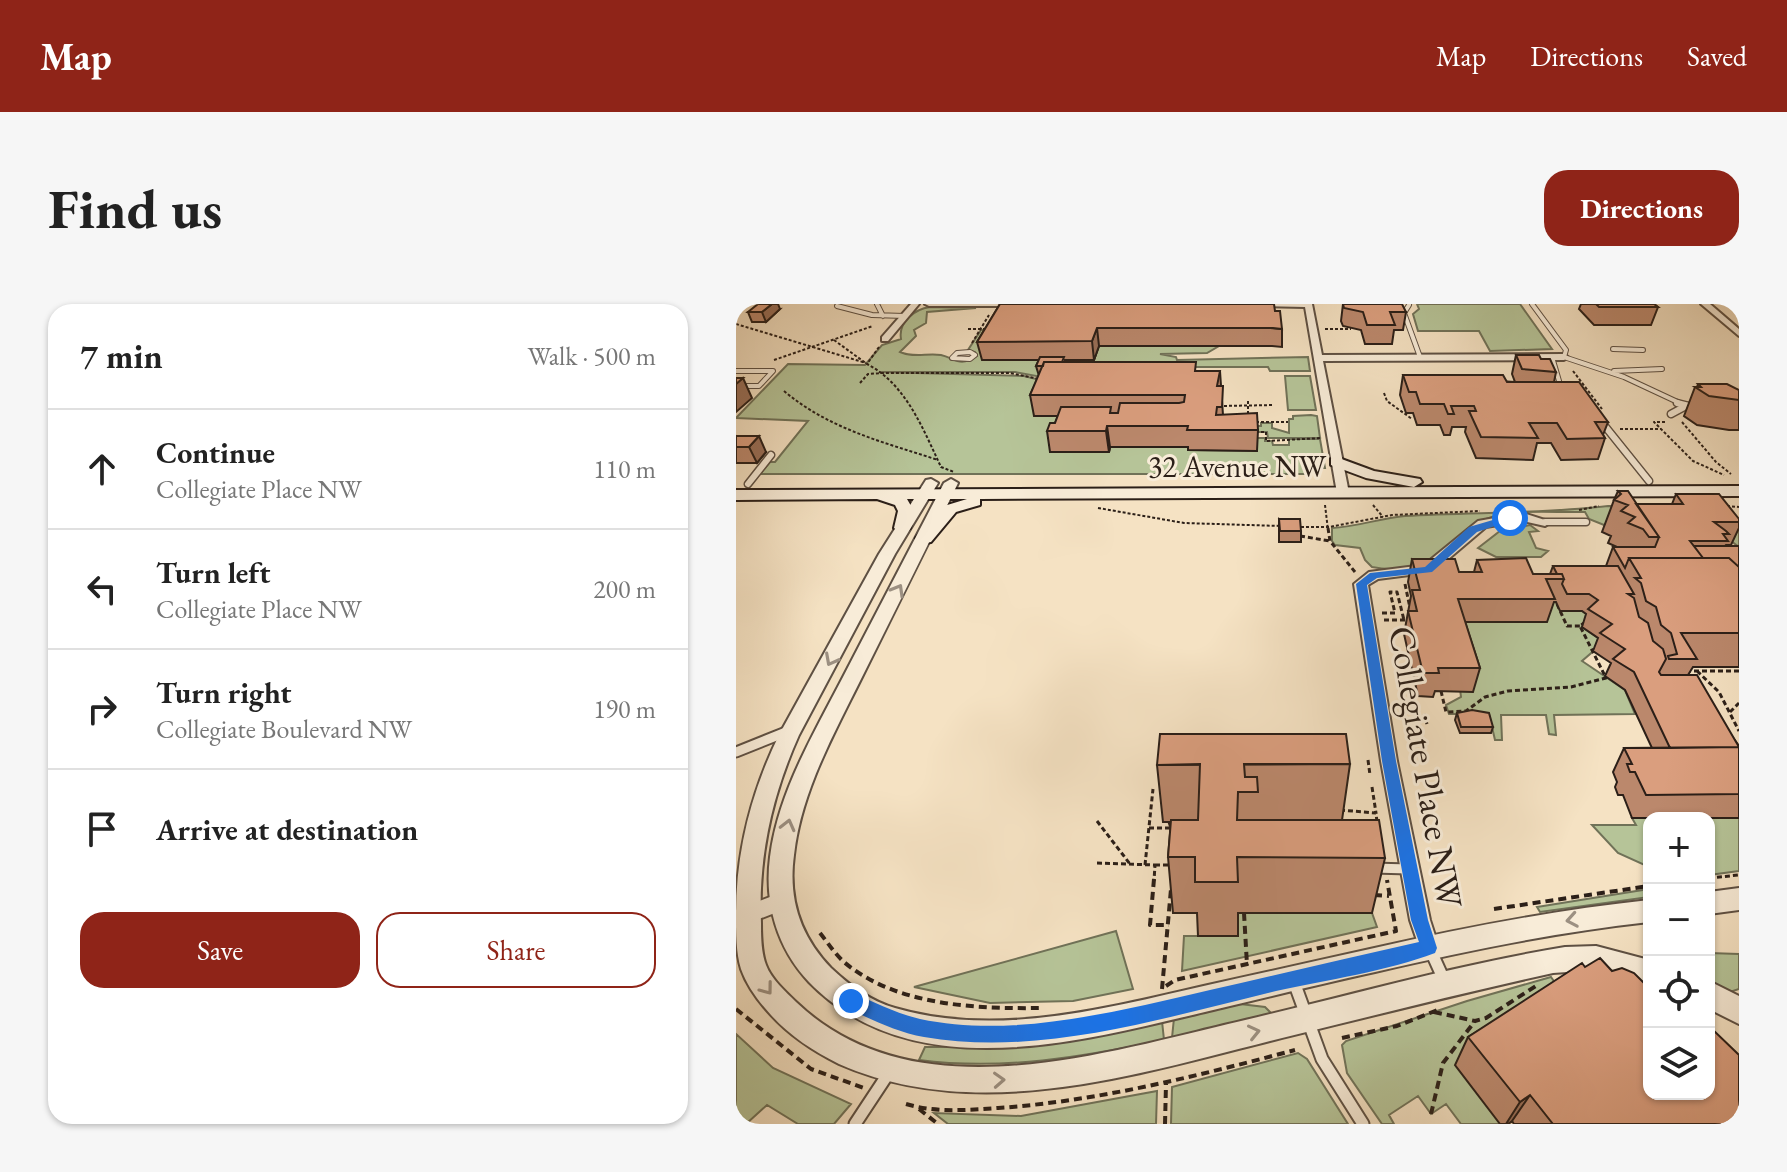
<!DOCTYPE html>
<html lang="en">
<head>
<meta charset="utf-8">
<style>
  :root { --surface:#fff; --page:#f6f6f6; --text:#222; --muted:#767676; --line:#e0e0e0; --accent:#8f2418 }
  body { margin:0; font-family:"EB Garamond",serif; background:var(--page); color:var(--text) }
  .controls { position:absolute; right:24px; bottom:24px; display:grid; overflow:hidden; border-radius:16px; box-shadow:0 2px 6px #0004 }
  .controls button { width:72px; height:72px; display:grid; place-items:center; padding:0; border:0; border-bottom:2px solid var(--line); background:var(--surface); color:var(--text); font:40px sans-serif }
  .stop { position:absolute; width:24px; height:24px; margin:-18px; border:6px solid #1a73e8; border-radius:50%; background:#fff }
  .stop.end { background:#1a73e8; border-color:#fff; box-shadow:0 2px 8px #0008 }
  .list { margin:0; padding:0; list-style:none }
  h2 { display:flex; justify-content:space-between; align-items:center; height:104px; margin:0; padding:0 32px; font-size:34px }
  h2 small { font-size:26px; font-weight:400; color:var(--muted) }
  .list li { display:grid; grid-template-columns:52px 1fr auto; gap:24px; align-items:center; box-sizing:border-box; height:120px; padding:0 32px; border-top:2px solid var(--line) }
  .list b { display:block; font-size:30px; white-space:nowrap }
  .list p { margin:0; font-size:26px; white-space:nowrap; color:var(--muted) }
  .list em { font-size:26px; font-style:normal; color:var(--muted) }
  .actions { display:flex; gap:16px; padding:24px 32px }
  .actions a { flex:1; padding:18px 0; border:2px solid var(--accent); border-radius:24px; text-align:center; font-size:28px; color:var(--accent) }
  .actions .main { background:var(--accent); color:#fff }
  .icon { flex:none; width:44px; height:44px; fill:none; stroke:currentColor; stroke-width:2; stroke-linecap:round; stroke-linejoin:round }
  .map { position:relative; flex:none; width:1003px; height:820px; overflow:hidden; border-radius:24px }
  header { display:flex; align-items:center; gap:48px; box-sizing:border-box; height:112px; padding:0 40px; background:var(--accent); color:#fff }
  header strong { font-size:38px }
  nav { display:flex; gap:44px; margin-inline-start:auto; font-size:28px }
  .intro { display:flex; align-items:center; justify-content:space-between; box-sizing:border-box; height:192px; padding:0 48px }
  h1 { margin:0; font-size:56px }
  .button { padding:20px 36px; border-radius:24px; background:var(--accent); color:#fff; font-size:28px; font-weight:700 }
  main { display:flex; gap:48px; padding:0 48px }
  aside { flex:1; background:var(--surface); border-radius:24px; box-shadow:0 2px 6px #0004 }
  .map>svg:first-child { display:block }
  .green { fill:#b6c498; stroke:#707258; stroke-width:2 }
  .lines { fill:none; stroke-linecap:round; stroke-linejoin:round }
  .service-far3-casing { stroke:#5e5043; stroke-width:6 }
  .service-far2-casing { stroke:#5e5043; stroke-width:9 }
  .service-far1-casing { stroke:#5e5043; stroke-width:13 }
  .service-casing { stroke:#5e5043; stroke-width:15 }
  .minor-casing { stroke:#5e5043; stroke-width:4 }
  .tertiary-casing { stroke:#5e5043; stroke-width:4 }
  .secondary-casing { stroke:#2b1f18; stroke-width:4 }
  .path-far2 { stroke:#2b1f18; stroke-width:2; stroke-dasharray:3 2; stroke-linecap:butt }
  .path-far1 { stroke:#2b1f18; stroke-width:3; stroke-dasharray:5 3; stroke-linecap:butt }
  .path { stroke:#2b1f18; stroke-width:4; stroke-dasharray:8 5; stroke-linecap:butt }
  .service-far3 { stroke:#f8ecd8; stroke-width:4 }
  .service-far2 { stroke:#f8ecd8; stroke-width:6 }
  .service-far1 { stroke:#f8ecd8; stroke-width:9 }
  .service { stroke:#f8ecd8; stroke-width:11 }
  .minor { fill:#f8ecd8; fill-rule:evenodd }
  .tertiary { fill:#f8ecd8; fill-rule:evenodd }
  .secondary { fill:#f8ecd8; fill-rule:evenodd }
  .wall { fill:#bb886c; stroke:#2b1f18; stroke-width:2 }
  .shaded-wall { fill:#996f58; stroke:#2b1f18; stroke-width:2 }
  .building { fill:#da9e7e; stroke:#2b1f18; stroke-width:2 }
  .oneway { stroke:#9c9082 }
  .route { fill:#1a73e8 }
  .labels { text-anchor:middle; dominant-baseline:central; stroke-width:6; stroke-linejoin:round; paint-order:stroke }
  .far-street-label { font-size:30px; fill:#2b1f18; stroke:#f8ecd8 }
  .street-label { font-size:36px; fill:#2b1f18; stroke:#f8ecd8 }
</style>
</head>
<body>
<header>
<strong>Map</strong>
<nav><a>Map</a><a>Directions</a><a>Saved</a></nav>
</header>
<div class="intro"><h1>Find us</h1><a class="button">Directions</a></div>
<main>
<aside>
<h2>7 min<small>Walk · 500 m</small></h2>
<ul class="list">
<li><svg class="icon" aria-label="ahead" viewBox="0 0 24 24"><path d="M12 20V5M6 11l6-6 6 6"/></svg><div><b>Continue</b><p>Collegiate Place NW</p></div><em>110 m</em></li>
<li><svg class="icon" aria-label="left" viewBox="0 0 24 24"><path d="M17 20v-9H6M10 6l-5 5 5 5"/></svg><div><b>Turn left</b><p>Collegiate Place NW</p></div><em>200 m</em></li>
<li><svg class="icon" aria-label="right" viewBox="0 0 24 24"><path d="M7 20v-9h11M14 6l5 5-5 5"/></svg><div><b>Turn right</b><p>Collegiate Boulevard NW</p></div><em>190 m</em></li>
<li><svg class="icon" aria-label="arrive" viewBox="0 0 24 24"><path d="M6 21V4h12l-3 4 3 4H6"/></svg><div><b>Arrive at destination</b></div></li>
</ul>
<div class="actions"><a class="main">Save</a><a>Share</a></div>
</aside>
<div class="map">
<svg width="1003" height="820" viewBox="0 0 1003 820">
  <rect width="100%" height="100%" fill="#f5e2c3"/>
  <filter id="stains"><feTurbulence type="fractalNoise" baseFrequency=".0025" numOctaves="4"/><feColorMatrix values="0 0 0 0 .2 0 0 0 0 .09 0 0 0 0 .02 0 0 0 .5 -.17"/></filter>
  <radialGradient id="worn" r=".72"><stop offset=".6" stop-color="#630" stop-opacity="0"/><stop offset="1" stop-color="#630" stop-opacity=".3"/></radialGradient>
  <path class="green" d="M 681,0 L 784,0 L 816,45 L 754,47 L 743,27 L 682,27 L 677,10 L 683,5 Z
    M 194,3 L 240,4 L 191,8 L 190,19 L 178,26 L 180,32 L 164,48 C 177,54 191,49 205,51 C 219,54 223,64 241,52 L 239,48 L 232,46 L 245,26 L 254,26 L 358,56 L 363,42 L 483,42 L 471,49 L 424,50 L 440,53 L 441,56 L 572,53 L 574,67 L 534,67 L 532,63 L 353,63 L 311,74 L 279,68 L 143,68 L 288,72 L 450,112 L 378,124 L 373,148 L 374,143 L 453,142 L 453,146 L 521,147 L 521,134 L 529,134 L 529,137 L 536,137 L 537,141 L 553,141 L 553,135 L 584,135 L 589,164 L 581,164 L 573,170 L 24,170 L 34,158 L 39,158 L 72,117 L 0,114 L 52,60 L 129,61 L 146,41 L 165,35 C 162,18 179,5 194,3 Z
    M 574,72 L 580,106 L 552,106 L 549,72 Z
    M 575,111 L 581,112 L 584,134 L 532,134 L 531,128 L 514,128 L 518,122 L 525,122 L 525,119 L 536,119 L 536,124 L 553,129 L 553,115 L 557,115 L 557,112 Z
    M 872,202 L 982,203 L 1003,218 L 1003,243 L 987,231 L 868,221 L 853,215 L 849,208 C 817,209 780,204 750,215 C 728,222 720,241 702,253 C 685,265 656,267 636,263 L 629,256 L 624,244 L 599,241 L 596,237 L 596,224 C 621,223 644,214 669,212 C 737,208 805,210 872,202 Z
    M 794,221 L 802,227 L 793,228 L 800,244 L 812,247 L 805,253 L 760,253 L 742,244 L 764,227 Z
    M 803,298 L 820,298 L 825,307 L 846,307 L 857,314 L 846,323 L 868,338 L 846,357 L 889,386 L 899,410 L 818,411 L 820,431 L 813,430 L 810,411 L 765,411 L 766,436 L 759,436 L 753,410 L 713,410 L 710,401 L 725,393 L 716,318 Z
    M 896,514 L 1003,514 L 1003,567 L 973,571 L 973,514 L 913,514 L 913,563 L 882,549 L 856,521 L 900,521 Z
    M 913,585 L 913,593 L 804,608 L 801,603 Z
    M 501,609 L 636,609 L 641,623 L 446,667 L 448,632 L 501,632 Z
    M 380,627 L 397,685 L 337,697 L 254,699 L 178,683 Z
    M 973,649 L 1003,650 L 1003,685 L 994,688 L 973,678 Z
    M 815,673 L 827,690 L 764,820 L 725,820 L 710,800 L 695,810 L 682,792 L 653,811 L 658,820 L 646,820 L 611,769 L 606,741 L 610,737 L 731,697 Z
    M 504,700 L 529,703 L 536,710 L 436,734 L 438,714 Z
    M 426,717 L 428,736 C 346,753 267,767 183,756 L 189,743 L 253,743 Z
    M 0,730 L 37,764 L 115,800 L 98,820 L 62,820 L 31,801 L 10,820 L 0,820 Z
    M 562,749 L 571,755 L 612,820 L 435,820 L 436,783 Z
    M 421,787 L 420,820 L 212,820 L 198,809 L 285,812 Z"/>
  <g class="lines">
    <g class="service-far3-casing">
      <path id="service-far3" d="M 141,0 L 147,12
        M 796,0 L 830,46 L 828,53 L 888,73 L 948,101
        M 673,1 L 668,9 L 684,53
        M 101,2 L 136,11 L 169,12
        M 877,45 L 907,46
        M 234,48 L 239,51 L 234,55 L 216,54 L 221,49 Z
        M 816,53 L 826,87
        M 0,67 L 37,67 L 23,82 L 0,82
        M 878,67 L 926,65"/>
    </g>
    <g class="service-far2-casing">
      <path id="service-far2" d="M 941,99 L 953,102
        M 935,110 L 948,103
        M 864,116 L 913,177
        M 12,180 L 35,151
        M 809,218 L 850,218"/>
    </g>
    <g class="service-far1-casing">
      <path id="service-far1" d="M 0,448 L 50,428
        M 637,564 L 673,565"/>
    </g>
    <g class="service-casing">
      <path id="service" d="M 694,645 L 708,676
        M 558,678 L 586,755 L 627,820
        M 119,820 L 154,767"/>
    </g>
    <g class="minor-casing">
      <path id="minor" d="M 175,0 L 183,0 L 152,37 L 146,37 L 146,33 Z
        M 189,0 L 287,0 L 283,2 L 193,2 Z
        M 515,0 L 576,0 L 586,51 L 828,50 L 832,53 L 828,56 L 587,57 L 613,189 L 607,192 L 601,189 L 569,3 L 519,2 Z
        M 965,0 L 974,0 L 1003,25 L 1003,32 Z
        M 787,209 L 815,218 L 809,222 L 787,217 L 750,223 L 697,268 L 642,275 L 632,281 L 661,457 L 694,616 L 703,644 L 700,651 L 693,653 L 686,651 L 674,616 L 645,457 L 618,280 L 633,268 L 688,261 L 742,217 Z
        M 47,588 L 54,591 L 57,597 L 54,603 L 0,624 L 0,606 Z"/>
    </g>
    <g class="tertiary-casing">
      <path id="tertiary" d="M 195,175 L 202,179 L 159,250 L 63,431 C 36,491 22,553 25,619 C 25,632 25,648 30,661 C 35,675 50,688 60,698 C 178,811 366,749 505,717 C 612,692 720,661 829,643 L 860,642 L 913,656 L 913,680 L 860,666 L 817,669 C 722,690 628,714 534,737 C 396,772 239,820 103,760 C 77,747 54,732 35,711 C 23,698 11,682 5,665 C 0,649 0,629 0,611 C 0,547 15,489 43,431 L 143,250 L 190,176 Z
        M 215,175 L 222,179 C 191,243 159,307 127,371 C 99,428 65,487 58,551 C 52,595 64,632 95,664 C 113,681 134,697 159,704 C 261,734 371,704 472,681 C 526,669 580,657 634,645 C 726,624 819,606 913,596 L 913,618 C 821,628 730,647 639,668 C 584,680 528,694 473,707 C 346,737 177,785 73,678 C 41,644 28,599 34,553 C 42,489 77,431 106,375 C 140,310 174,244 208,179 Z
        M 1003,584 L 1003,606 L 973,610 L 973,588 Z
        M 973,677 L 1003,692 L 1003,720 L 973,705 Z"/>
    </g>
    <g class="secondary-casing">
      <path id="secondary" d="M 600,153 L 638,167 L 684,175 L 686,178 L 678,183 L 630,174 L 595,161 L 595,155 Z
        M 1003,182 L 1003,192 L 244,195 L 244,201 L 220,208 L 195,238 L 189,239 L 180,234 L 208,202 L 231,195 L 171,195 L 178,207 L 174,224 L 166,229 L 158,224 L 162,207 L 159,201 L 141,195 L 0,196 L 0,186 Z"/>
    </g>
    <path class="path-far2" d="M 0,20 L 130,59
      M 232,25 L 252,25
      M 589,25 L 615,25
      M 98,36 L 131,60
      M 236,39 L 253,11
      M 143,43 L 131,60 C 170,80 187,125 205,163 L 218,168
      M 38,56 L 137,22
      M 837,67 L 866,105
      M 124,79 L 132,70 L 145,69 L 274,69 L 303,75
      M 48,87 C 93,125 147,138 202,156
      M 648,89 L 651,97 L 676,115
      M 512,97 L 512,113
      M 486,99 L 486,102 L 538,101
      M 520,118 L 552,118
      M 929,118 L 918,118 L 957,157 L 988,171
      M 946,118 L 980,158 L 995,170
      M 884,125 L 925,125
      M 520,128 L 530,128 L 530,137 L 586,134
      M 589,201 L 592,226
      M 637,201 L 647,213
      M 991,202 L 1003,203
      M 362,204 L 448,219 L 545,222
      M 843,206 L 863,202
      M 565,223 L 593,223 L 656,211 L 744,207"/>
    <path class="path-far1" d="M 592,224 L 594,237 L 619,268
      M 564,232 L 594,237
      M 669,280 L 674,304
      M 821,300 L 831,322 L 844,322
      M 646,309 L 659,309 L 654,288 L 661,288 L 668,316
      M 648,316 L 669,316
      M 950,367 L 1003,367
      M 961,367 L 983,388 L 1003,427
      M 705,387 L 710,408 L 730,407 L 749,393 L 772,387 L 835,383 L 870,374 L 844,322 L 848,319
      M 994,408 L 1003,399
      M 688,410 L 691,420
      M 632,456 L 634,471
      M 636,483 L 640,509
      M 604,506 L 640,509 L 641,518
      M 361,517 L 394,560
      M 413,524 L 435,524 L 433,518
      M 361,559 L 419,561 L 418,577
      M 409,561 L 417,485
      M 419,561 L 433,561
      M 973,574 L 1003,571"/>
    <path class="path" d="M 418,575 L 414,621 L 433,621
      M 638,591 L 653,592
      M 758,605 L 913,582
      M 508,609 L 511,661
      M 84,629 C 92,639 99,650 108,658 C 160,702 241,705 306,704
      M 430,682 L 439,676 L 660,627 L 651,576
      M 426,685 L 435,585
      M 0,705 L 75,765 L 128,784
      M 698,708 L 739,717 L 750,714 L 803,680
      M 606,734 L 661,722 L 704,705
      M 170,800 C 200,809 231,806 262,804 C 363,797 461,772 559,746
      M 183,805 L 202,820
      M 695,810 L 707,759 L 739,717
      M 429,820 L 430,780"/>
    <use href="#service-far3" class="service-far3"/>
    <use href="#service-far2" class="service-far2"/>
    <use href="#service-far1" class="service-far1"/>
    <use href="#service" class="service"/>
    <use href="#minor" class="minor"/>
    <use href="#tertiary" class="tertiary"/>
    <use href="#secondary" class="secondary"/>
  </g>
  <path class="wall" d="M 264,0 L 546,25 L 546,43 L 536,42 L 363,42 L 358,56 L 329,56 L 329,58 L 460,67 L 484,67 L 487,111 L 522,126 L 521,147 L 452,146 L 452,143 L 374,143 L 373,148 L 314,148 L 311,127 L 319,119 L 322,112 L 298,112 L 294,91 L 303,72 L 300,62 L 303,56 L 246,56 L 241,38 Z
    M 607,0 L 670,8 L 667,26 L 658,26 L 656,40 L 629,40 L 625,26 L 607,22 L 605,17 Z
    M 845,0 L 918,0 L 922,3 L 915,21 L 858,21 L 843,5 Z
    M 44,5 L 30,18 L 16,18 L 12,8 Z
    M 780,51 L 805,55 L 820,68 L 818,78 L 872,118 L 867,131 L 869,134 L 862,155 L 825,156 L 815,139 L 801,139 L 797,156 L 740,154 L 729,128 L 730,123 L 716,123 L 714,131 L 708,131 L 704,121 L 681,121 L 677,109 L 670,109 L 664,91 L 667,71 L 779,78 L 776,70 Z
    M 962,80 L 1003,86 L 1003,126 L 993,126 L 961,121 L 948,112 L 959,83 L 961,83 Z
    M 0,132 L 30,148 L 21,159 L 0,159 Z
    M 882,187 L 900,200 L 936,200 L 940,190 L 1003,215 L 1003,224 L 995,241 L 990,241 L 989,242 L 1003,242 L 1003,363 L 957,363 L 952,371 L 1003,442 L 1003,514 L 896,514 L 887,491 L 882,491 L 879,483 L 881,478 L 877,468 L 888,444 L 916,444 L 889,386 L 869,372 L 875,359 L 857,347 L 862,334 L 846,323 L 850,310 L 846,307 L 824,307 L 820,298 L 818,298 L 811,318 L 729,318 L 744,364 L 737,388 L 699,387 L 697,393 L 682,392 L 668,330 L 675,292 L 672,278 L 676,255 L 723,268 L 738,268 L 741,256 L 797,270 L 814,270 L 817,262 L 870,262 L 877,243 L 881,243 L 872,239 L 875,232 L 866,228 L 878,196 Z
    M 543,215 L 565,227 L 565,238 L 543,238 Z
    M 721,409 L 757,423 L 755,429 L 724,429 L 719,416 Z
    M 614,460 L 606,516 L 649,554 L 636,609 L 502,609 L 502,632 L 462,632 L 461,609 L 437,609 L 432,553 L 435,518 L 427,518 L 421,461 Z
    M 849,663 L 876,667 L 913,684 L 1003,820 L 778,820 L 776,817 L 772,820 L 764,820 L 719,761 L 732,733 Z"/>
  <path class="shaded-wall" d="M 36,0 L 42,0 L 44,5 L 30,18 L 26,8 Z
    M 361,24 L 363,42 L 358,56 L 356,37 Z
    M 7,74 L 16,94 L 0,108 L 0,80 Z
    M 371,122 L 374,143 L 373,148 L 370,127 Z
    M 23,132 L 30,148 L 21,159 L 13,143 Z
    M 794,791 L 776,817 L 772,820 L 770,820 L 784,798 Z"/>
  <path class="building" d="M 22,0 L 36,0 L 26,8 L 12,8 Z
    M 264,0 L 538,0 L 539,7 L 544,7 L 546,25 L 537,24 L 361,24 L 356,37 L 241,38 Z
    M 607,0 L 666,0 L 670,8 L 654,8 L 659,21 L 631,21 L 627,8 L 608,4 Z
    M 860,0 L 918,0 L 922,3 L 863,3 Z
    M 780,51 L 803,51 L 805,55 L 814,55 L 820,68 L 786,65 Z
    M 304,53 L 328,53 L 326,58 L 308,58 L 307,62 L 300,62 Z
    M 308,58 L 460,58 L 459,67 L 484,67 L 481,82 L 487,82 L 486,103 L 481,103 L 480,111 L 521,109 L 522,126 L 451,126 L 452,122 L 371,122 L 370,127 L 311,127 L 314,119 L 319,119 L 325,103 L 375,103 L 374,109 L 382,109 L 384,99 L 443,99 L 448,98 L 449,91 L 294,91 Z
    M 667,71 L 767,71 L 771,78 L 843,78 L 872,118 L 859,118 L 869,134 L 831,135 L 821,119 L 793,119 L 802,134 L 745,133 L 733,107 L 740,107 L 738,102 L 715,102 L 718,110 L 712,110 L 708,100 L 684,100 L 680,88 L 673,88 Z
    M 0,74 L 7,74 L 0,80 Z
    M 962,80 L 991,80 L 1003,86 L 1003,96 L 973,92 L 959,83 L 965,83 Z
    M 0,132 L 23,132 L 13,143 L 0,143 Z
    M 882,187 L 892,187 L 923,233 L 913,233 L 907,225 L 892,219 L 899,213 L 885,207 L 892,201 L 878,196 L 885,190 Z
    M 940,190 L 983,190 L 1003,215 L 1003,218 L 978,218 L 990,227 L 993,230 L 987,230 L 992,237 L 954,237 L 967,254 L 893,254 L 889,264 L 877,243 L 919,243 L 923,233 L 900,200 L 947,200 Z
    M 543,215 L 564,215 L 565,227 L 544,227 Z
    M 958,242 L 1003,242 L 1003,263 L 993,254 L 967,254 Z
    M 790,254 L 797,270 L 826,270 L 828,275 L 810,275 L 819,295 L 722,295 L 744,364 L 702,364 L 703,369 L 687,369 L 672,307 L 681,307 L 676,286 L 684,286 L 676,255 L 719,255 L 723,268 L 746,268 L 741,256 Z
    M 893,254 L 993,254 L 1003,263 L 1003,329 L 945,329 L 961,355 L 933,355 L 932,352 L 941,350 L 935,329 L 925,321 L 920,303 L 910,297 L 905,279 L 899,274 L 905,274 Z
    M 817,262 L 882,262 L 898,290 L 892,290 L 898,294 L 903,313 L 912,319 L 917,337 L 927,345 L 930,355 L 923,368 L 925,371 L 961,371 L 1003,443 L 934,444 L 898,368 L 877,355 L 889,345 L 864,329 L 876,320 L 852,305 L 862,296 L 853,290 L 831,290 L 826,280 L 828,275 L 826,270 L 821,270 Z
    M 736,406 L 753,409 L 757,423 L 725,423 L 721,409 Z
    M 424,430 L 610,430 L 614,460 L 508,460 L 509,473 L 521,473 L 522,488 L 502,488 L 501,516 L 643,516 L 649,554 L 501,553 L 502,578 L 459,578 L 459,553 L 432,553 L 435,516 L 462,516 L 464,460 L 421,461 Z
    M 1003,443 L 1003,490 L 910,491 L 899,468 L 894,468 L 891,460 L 896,460 L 888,444 Z
    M 864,654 L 876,667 L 886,664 L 898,669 L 913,684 L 913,790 L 973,790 L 973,722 L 1003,751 L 1003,820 L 817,820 L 794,791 L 784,798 L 732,733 L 846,659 L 849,663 Z"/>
  <defs><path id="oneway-chevron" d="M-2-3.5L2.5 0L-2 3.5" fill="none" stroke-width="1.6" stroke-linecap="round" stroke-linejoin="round" transform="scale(2)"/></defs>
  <g class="oneway">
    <use href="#oneway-chevron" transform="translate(162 286) rotate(-60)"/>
    <use href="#oneway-chevron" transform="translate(95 356) rotate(118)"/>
    <use href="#oneway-chevron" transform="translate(52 521) rotate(-76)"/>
    <use href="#oneway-chevron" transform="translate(836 616) rotate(170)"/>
    <use href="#oneway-chevron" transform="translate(31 685) rotate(53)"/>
    <use href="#oneway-chevron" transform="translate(518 728) rotate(-13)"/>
    <use href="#oneway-chevron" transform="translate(263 776) rotate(-3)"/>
  </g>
  <path class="route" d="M 774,211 L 777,216 L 741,228 L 696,268 L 641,274 L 631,281 L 660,457 L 692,616 L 701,644 L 699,649 C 652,667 590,676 540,687 C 427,714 305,753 188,733 C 160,728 134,715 109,703 L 106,697 L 109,691 L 115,688 C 138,698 159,709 184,715 C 278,735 382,707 474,686 C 543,670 613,654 683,638 L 675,616 L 646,457 L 620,280 L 634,269 L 689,263 L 733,223 Z"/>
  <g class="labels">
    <g class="far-street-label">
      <text x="501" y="162">32 Avenue NW</text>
    </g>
    <g class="street-label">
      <text transform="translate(690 463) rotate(80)">Collegiate Place NW</text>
    </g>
  </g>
  <rect width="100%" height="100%" filter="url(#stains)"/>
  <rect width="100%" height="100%" fill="url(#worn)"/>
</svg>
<div class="controls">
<button>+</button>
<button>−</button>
<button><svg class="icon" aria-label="locate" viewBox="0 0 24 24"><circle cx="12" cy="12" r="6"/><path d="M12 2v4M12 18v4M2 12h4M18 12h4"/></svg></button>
<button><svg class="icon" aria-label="layers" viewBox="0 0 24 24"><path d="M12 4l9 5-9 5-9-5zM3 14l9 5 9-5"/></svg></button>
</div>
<div class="stop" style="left:774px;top:214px"></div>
<div class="stop end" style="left:115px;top:697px"></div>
</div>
</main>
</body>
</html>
